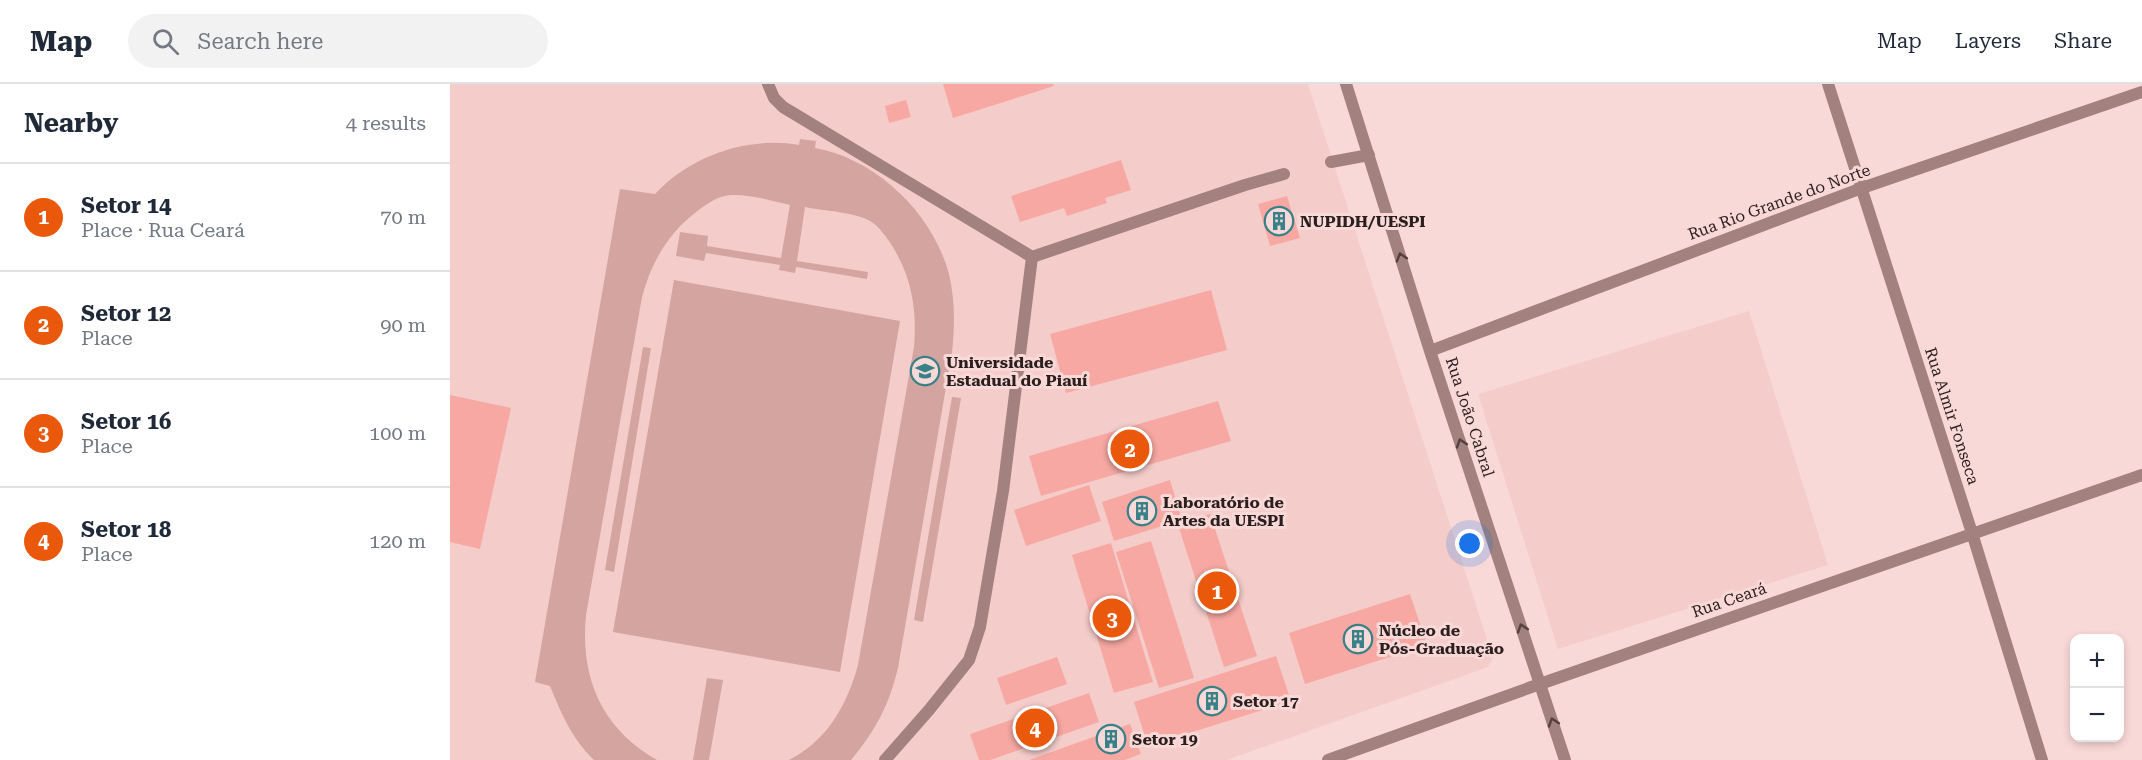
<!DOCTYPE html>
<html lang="en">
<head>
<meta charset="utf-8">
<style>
  :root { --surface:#fff; --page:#f2f2f3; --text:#1f2937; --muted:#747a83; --line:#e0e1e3; --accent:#ea580c }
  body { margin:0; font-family:"Roboto Serif",serif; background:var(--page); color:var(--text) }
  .controls { position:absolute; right:18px; bottom:18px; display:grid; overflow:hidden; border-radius:12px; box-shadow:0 3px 9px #0003 }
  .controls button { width:54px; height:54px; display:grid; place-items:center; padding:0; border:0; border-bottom:2px solid var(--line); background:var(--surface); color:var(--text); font:30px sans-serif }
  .you { position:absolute; left:1020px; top:460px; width:21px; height:21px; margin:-15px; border:4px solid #fff; border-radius:50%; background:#1a73e8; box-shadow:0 0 0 9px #1a73e833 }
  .badge { display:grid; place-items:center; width:39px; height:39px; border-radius:50%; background:var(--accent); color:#fff; font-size:20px; font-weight:700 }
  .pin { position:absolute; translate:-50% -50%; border:3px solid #fff; box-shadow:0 2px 6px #0006 }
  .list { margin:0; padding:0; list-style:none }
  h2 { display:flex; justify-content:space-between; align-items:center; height:78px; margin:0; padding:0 24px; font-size:26px }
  h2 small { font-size:20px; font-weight:400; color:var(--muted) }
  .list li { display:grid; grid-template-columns:39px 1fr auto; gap:18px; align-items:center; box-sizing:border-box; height:108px; padding:0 24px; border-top:2px solid var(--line) }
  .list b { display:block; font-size:22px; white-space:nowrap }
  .list p { margin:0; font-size:20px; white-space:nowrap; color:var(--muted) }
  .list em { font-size:20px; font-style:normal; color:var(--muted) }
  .icon { flex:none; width:33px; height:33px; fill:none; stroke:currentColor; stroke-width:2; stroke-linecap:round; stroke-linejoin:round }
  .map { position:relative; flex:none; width:1692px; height:676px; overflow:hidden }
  header { display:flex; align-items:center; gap:36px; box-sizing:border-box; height:84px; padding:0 30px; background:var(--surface); border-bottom:2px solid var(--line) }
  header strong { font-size:28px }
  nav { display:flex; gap:33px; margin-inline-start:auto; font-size:21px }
  .search { width:420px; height:54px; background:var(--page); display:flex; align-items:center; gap:15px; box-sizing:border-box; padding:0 21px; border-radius:33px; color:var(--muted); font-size:22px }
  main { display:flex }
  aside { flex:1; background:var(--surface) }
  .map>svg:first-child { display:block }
  .built { fill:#f4ccca }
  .green { fill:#d4a4a0 }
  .building { fill:#f7a8a3 }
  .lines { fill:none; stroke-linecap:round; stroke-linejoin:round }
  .service { stroke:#a3817e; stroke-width:12 }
  .minor { stroke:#a3817e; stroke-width:12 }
  .tertiary { stroke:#a3817e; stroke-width:12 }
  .oneway { stroke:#544140 }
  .labels { text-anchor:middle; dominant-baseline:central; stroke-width:6; stroke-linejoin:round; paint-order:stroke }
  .street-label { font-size:16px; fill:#2a1f1e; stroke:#f9d9d7 }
  .poi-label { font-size:16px; font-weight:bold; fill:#2a1f1e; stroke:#f9d9d7; text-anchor:start }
</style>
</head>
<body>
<header>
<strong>Map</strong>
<div class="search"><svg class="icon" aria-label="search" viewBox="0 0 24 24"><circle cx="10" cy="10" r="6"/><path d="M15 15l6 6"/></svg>Search here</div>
<nav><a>Map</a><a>Layers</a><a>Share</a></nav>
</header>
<main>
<aside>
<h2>Nearby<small>4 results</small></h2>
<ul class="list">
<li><span class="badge">1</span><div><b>Setor 14</b><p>Place · Rua Ceará</p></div><em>70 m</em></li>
<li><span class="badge">2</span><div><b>Setor 12</b><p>Place</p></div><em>90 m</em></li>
<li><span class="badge">3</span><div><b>Setor 16</b><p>Place</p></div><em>100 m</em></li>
<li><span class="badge">4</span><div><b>Setor 18</b><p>Place</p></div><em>120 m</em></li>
</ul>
</aside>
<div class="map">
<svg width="1692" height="676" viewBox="0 0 1692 676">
  <rect width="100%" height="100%" fill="#f9d9d7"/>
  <path class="built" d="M 0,0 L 858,0 L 1043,574 L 1038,583 L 777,676 L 0,676 Z
    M 1299,227 L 1378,481 L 1108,565 L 1028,310 Z"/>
  <path class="green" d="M 350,55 L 366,57 L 365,64 C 427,75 483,130 499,190 C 505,216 505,241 502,268 L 448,584 C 439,621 426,646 401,676 L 339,676 C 377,657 397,621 408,581 L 464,263 C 467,225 462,193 441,160 C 437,154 430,144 423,139 C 409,128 373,127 355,123 L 347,177 L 418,188 L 417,195 L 346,183 L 345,189 L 329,186 L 330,181 L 256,169 L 254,177 L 226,172 L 230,148 L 258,152 L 257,162 L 331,174 L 340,121 C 323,117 291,108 275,112 C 267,113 257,120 250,125 C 219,148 202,176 192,213 L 136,531 C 130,593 151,644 207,676 L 144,676 C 122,655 111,629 100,602 L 85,598 L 170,105 L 205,110 C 240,72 297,52 349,61 Z
    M 224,196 L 450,237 L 390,588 L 163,548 Z
    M 193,263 L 201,264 L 164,488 L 155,486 Z
    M 502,313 L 511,314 L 473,538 L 464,536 Z
    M 257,594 L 273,596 L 259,676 L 243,676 Z"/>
  <path class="building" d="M 493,0 L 603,0 L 604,2 L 503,34 Z
    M 456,16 L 461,33 L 439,39 L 435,22 Z
    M 671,76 L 681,106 L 655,114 L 657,119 L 617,132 L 614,124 L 570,138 L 561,112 Z
    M 837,112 L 850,154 L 820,162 L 808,120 Z
    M 761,206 L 777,266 L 616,309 L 600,250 Z
    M 0,311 L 61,324 L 30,465 L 0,458 Z
    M 768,317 L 781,357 L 591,412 L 579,372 Z
    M 720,396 L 732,436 L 664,457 L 652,418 Z
    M 639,401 L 651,437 L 576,462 L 564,426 Z
    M 760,430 L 807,572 L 774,583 L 728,441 Z
    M 701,457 L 744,594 L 709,604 L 666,468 Z
    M 661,459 L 703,598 L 664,609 L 622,471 Z
    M 960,510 L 977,561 L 855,600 L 839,549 Z
    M 826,572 L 841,617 L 698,662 L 684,618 Z
    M 607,573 L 617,600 L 556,621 L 547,594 Z
    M 639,609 L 649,638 L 540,676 L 529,676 L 520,650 Z
    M 680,640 L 691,670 L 675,676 L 579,676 Z"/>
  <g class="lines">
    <path class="service" d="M 318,0 L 324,14 L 333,23 L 582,173 L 795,101 L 834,90
      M 881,78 L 919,71
      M 435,676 L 479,626 L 519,576 L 530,543 L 553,407 L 582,173"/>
    <path class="minor" d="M 896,0 L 980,267 L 1115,676
      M 1378,0 L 1522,449 L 1592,676
      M 980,267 L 1412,104 L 1692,8"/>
    <path class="tertiary" d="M 878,676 L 1090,600 L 1692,391"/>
  </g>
  <defs><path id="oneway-chevron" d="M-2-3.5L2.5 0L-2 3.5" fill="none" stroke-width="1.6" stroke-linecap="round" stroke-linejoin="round" transform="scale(1.5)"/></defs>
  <g class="oneway">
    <use href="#oneway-chevron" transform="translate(951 173) rotate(-107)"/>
    <use href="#oneway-chevron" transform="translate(1011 359) rotate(-108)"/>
    <use href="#oneway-chevron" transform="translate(1072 544) rotate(-108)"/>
    <use href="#oneway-chevron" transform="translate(1103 638) rotate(-108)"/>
  </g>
  <defs>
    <g id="building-ring" transform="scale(1.5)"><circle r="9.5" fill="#f9d9d7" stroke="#398188" stroke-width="1.5"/><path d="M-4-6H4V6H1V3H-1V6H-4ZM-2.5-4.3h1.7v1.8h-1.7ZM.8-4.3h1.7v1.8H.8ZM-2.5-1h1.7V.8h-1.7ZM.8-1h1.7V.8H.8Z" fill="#398188"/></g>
    <g id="university-ring" transform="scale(1.5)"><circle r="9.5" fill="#f9d9d7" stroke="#398188" stroke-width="1.5"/><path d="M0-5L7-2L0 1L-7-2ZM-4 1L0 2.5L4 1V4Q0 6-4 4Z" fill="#398188"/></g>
  </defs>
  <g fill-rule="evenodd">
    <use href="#building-ring" x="829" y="137"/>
    <use href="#university-ring" x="475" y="287"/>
    <use href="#building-ring" x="692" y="427"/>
    <use href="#building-ring" x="908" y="555"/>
    <use href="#building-ring" x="762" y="617"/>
    <use href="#building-ring" x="661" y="655"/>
  </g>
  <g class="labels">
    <g class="street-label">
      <text transform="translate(1329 118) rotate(-20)">Rua Rio Grande do Norte</text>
      <text transform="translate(1502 332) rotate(72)">Rua Almir Fonseca</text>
      <text transform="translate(1020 333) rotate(72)">Rua João Cabral</text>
      <text transform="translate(1279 516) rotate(-19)">Rua Ceará</text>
    </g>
    <g class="poi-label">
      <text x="850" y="137">NUPIDH/UESPI</text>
      <text x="496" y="278">Universidade<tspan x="496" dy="18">Estadual do Piauí</tspan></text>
      <text x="713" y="418">Laboratório de<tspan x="713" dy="18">Artes da UESPI</tspan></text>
      <text x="929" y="546">Núcleo de<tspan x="929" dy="18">Pós-Graduação</tspan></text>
      <text x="783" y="617">Setor 17</text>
      <text x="682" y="655">Setor 19</text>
    </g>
  </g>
</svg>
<div class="controls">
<button>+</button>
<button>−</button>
</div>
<div class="you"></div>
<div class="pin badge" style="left:767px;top:507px">1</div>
<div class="pin badge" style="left:680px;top:365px">2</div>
<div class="pin badge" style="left:662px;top:534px">3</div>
<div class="pin badge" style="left:585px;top:644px">4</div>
</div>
</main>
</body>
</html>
